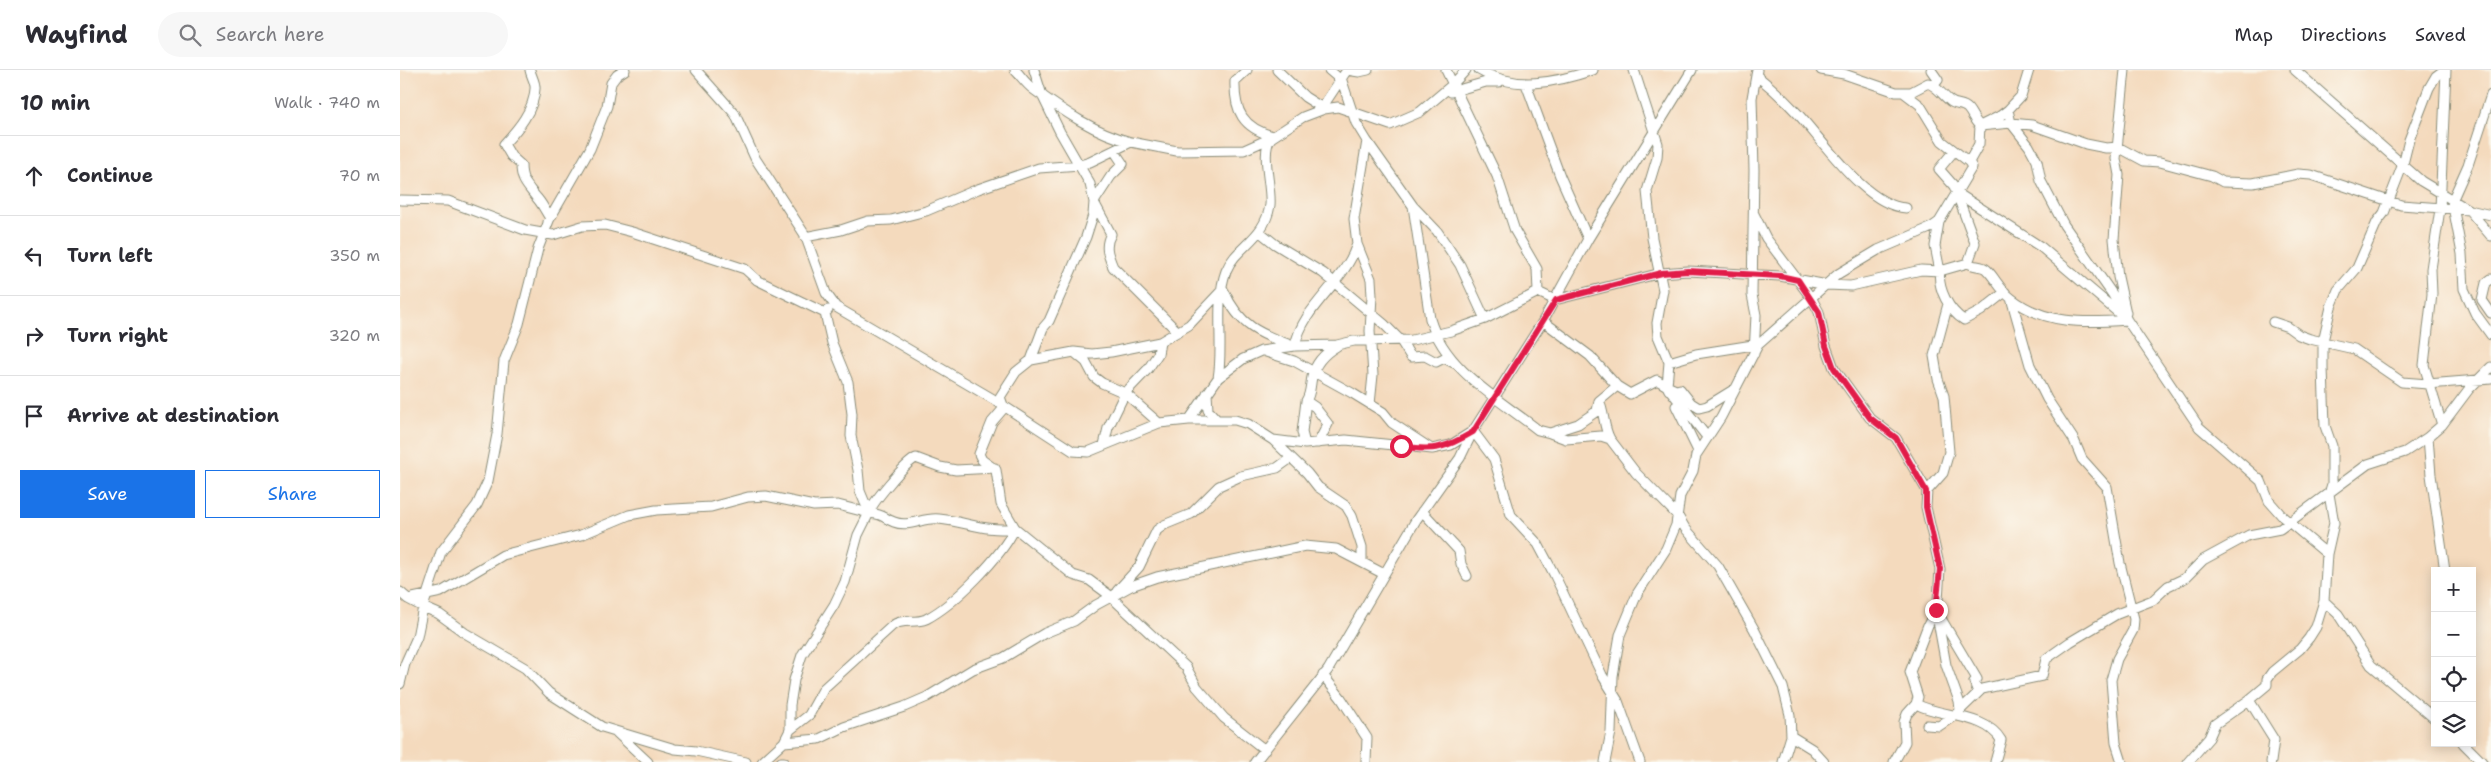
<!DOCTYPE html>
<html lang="en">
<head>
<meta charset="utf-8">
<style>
  :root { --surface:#fff; --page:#f7f7f7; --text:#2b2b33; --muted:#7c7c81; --line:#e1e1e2; --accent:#1a73e8 }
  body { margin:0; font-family:"Shantell Sans",sans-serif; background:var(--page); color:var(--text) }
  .controls { position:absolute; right:15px; bottom:15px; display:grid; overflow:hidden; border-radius:0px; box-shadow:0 2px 12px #0003 }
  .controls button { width:45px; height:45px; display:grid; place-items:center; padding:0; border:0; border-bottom:1px solid var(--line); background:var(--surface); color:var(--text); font:25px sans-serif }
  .stop { position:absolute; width:15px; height:15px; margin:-11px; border:4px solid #e11d48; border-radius:50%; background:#fff }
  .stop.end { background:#e11d48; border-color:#fff; box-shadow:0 1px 5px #0008 }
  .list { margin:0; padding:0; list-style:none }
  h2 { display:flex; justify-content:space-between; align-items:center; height:65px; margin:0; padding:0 20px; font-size:21px }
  h2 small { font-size:16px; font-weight:400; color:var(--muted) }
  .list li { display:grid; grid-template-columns:32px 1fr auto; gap:15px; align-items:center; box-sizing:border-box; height:80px; padding:0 20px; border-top:1px solid var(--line) }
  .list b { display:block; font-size:19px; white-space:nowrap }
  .list em { font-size:16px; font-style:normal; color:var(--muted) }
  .actions { display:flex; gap:10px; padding:15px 20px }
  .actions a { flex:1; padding:11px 0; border:1px solid var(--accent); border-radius:0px; text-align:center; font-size:18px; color:var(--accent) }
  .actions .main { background:var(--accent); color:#fff }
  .icon { flex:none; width:28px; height:28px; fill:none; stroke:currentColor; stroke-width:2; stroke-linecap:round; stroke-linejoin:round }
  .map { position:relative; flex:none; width:2091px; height:692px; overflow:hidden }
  header { display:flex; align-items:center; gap:30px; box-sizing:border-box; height:70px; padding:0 25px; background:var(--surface); border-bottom:1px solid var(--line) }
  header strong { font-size:24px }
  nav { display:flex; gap:28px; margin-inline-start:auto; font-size:18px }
  .search { width:350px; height:45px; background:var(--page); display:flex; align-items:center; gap:12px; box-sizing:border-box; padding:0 18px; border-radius:28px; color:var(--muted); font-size:19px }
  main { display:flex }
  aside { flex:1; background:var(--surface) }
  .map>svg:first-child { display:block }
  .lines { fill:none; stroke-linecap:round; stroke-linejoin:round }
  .minor-casing { stroke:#8a8c78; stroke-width:11 }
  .minor { stroke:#fff; stroke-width:9 }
  .route { stroke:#e11d48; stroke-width:6 }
</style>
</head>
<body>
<header>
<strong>Wayfind</strong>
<div class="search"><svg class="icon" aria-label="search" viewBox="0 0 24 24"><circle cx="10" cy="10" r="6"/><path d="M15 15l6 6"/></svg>Search here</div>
<nav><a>Map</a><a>Directions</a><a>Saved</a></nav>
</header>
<main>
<aside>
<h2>10 min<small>Walk · 740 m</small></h2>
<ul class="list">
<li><svg class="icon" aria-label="ahead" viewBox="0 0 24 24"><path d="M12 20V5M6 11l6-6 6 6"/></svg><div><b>Continue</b></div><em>70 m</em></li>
<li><svg class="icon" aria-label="left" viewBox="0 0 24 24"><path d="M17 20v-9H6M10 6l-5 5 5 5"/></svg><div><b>Turn left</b></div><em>350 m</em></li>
<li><svg class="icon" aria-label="right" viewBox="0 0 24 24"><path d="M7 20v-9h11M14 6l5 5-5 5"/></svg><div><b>Turn right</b></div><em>320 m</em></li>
<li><svg class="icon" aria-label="arrive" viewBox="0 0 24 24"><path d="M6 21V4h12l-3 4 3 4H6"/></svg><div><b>Arrive at destination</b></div></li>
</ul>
<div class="actions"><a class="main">Save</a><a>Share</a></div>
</aside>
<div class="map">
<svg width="2091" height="692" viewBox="0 0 2091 692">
  <rect width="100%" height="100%" fill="#fbf7ec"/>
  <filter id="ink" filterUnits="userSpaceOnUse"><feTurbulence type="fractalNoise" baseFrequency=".02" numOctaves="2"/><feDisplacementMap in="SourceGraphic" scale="10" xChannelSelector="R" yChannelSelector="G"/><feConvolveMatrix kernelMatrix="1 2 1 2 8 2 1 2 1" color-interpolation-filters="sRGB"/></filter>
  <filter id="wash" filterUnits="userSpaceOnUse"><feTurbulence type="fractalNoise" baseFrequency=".0096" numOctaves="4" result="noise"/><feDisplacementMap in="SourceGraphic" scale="20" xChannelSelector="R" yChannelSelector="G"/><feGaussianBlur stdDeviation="1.12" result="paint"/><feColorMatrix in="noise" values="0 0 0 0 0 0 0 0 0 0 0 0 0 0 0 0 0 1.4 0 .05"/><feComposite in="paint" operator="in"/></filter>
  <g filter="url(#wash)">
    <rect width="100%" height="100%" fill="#f4dabd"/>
  </g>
  <g filter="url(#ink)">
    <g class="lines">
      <g class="minor-casing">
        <path id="minor" d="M 130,0 C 131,6 136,13 135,19 C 134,40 118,59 104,74 L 111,86 L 121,95 C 121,111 127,115 136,127 C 142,133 145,141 150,148 L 138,179 L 119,254 L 104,291 L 97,364 L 88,411 L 77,435 L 41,482 L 23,537 L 8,529 L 41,522 L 103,485 L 181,465 L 229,445 L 256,440 L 311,437 L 348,427 L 366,426 L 414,436 L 438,435 L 469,443 C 471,434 505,393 516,388 L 540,397 L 556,400 L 595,398
          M 296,0 L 335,44 L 355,88 L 405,165 L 426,223 L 436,237 L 593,329 L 673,381 L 688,382 L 759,353 L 789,350 L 835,350 L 848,354 L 873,370 L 905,374 L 946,370 L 1032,379 L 1051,375 L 1073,361 L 1094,389 L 1111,445 L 1138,474 L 1154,504 L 1202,605 L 1218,631 L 1240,692
          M 615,0 C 621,6 626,14 633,19 C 663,41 695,63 731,72
          M 634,0 L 642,25 L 660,62 L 690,114 L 694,132 L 711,164 C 704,176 708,185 713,197 L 778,262
          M 847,0 L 835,11 C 834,41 843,58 873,66
          M 877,0 L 905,27 L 924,39
          M 929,0 L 942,11 L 956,53 L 967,71 L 1013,136 L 1037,161 L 1060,195 L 1085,249
          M 947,0 L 959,2 L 968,0
          M 1046,0 L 1097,106 L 1115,161 L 1137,199 L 1138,222
          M 1079,0 C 1115,21 1155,13 1193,0
          M 1234,0 L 1258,74 L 1257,88 L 1247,121 L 1252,168 L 1263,220 L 1257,253 L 1258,266 L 1269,292 L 1267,316
          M 1421,0 L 1444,4 L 1496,22 L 1511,22 L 1528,13 C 1538,17 1542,25 1550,31 C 1556,36 1563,33 1568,39 C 1573,45 1574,51 1580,56 L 1611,53 L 1632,55 L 1686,74 L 1706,78 L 1718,77 L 1744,91 L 1760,92 L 1812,106 L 1823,112 L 1853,113 L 1898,104 L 1911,105 L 2001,135 L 2069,140 L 2091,145
          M 1531,0 L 1538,10 L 1534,15
          M 1629,0 L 1621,26 L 1608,40 L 1611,53 L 1629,76 L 1637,91 L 1641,111 L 1664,155 L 1713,225 L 1727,250 L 1799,357 L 1861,411 L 1869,431 L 1883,447 L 1927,484
          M 1725,0 L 1716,89 L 1719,105 L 1714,169 L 1718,207 L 1726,243
          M 1895,0 L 2021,111 L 2069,140 L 2091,166
          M 1356,5 C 1371,17 1385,30 1398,44 C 1424,72 1466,136 1506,138
          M 1126,14 L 1160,106 L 1188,169
          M 1051,22 L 1086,12 L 1099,12
          M 1503,22 L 1520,35 L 1542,71 L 1569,92
          M 2091,25 L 2068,95 L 2052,131 L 2062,184 L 2064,219 L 2075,243 L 2091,265
          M 924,39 L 925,33 L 947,0
          M 967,71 L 954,149 L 957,174 L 971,209 L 972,226 L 970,261 L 973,305 L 970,334
          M 1554,81 L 1539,99 L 1554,116 L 1575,173 L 1568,193 L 1540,201 C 1537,218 1549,241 1564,250 L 1581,241 L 1605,222
          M 1557,123 L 1641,177 L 1721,245
          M 0,130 L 48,131 L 125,160 L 153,165 L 182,156 L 205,155 L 232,162 L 345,199 L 357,210 L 425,243
          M 1013,136 L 1030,249 C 1045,300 1099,329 1138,360 L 1150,363 L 1178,354 L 1197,341 L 1199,331 L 1217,316 L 1190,286 L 1143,251
          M 1354,144 L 1366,168 L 1412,229 L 1419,242 L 1426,276 L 1434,298 L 1470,348 L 1496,368 L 1527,421
          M 148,152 L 190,79 L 207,36 L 211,13 L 217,5 L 225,0
          M 860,162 L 875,174 L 923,203 L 984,254 L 1001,271 L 1011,287 L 1025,286 L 1036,292 L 1044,288 L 1054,293
          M 405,167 L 441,160 L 468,151 L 491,150 L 526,141 L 578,119 L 639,98 L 680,95 L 690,92 L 731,72 L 777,81 L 844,80 L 871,68 L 903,47 L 924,39 L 938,37 L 990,55 L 1020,42 L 1052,15 L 1066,0
          M 1568,193 C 1573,197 1581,195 1586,199 C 1594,206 1600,220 1611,228 C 1645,255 1686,253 1727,250
          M 2091,209 L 2086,213 L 2082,230 L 2091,243
          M 823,219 L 789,255 L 760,272 L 711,282 L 692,284 L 674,282 L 631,290 L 616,302 L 600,327 L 604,338 L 592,352 L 579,384 L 582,390 L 596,400 L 601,434 L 615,458 L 673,505 L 689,510 L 708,524 L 786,597 L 797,617 L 824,648 L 865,680
          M 824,221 C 839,256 860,264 893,276
          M 1611,228 L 1630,295 L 1647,329 L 1674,370 L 1682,389 L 1707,417 L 1720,493 L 1734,549 L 1733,560 L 1717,589 L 1711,610 L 1716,673 L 1722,692
          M 428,240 L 425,243 L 432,273 L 448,312 L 452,344 L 451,366 L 458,400 L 460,421 L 465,433 L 470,437
          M 1873,252 L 1888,257 L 1899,265 L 1910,269 L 1954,279 L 2002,312 L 2028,314 L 2091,309
          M 895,276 C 903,235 945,213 957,174
          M 674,282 L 686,292 L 694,307 L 702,313 L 725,323 L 759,353
          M 866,282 L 894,291 L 952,323 L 983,342 L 992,353 L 1030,378
          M 1354,284 L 1356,245 L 1352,225 L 1354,100 L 1352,28 L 1357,0
          M 631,290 L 643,258 L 649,251 L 686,167 L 693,145 L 694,132 L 711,106 L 723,94 L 715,82
          M 1269,292 L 1296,284 L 1353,275
          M 818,308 C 824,275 814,233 826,201 C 836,176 865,169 870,135 C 872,117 860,81 871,68
          M 1217,316 L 1230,324 L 1257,310 L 1267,316 L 1269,320
          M 807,323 L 808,340 L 817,350
          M 1199,331 C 1205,344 1203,357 1210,369
          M 1276,336 L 1298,381
          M 789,350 L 818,308 L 843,289 L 861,281 L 895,276 L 937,275 L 954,271 L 1012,270 L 1051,261 L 1085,249 L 1138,222 L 1155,230 L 1261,203 L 1288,201 L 1380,206 L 1427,215 L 1451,216 L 1521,200 L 1540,201 L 1535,176 L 1539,152
          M 2042,355 L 2069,319 L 2091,297
          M 1150,363 L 1166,369 L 1201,366 L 1210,369 L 1236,403 L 1278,446 L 1285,458 L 1318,496 L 1354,559 L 1383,617 L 1390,645 L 1391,666 L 1383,692
          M 1307,367 L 1267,316 L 1276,320 L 1280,319 L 1291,333 L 1299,338 L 1307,336 L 1333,320
          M 2028,367 L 2042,355 L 2024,295 L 2032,224 L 2031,199 L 2040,139 L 2046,0
          M 873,370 L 907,403 L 918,417 L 946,436 L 952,446 L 962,477 L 962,491
          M 918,373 L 928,354 L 915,337 L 906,331 C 911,323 910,316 912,307 C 915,294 925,283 937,276
          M 905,374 L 902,362 L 906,331
          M 704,375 L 708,358 L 725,323 L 748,299 L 758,284 L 760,272
          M 1022,441 L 1059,481 L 1061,494 L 1067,506
          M 717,521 L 739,497 L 757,460 L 764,455 L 791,444 L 819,416 L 841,406 L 877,398 L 891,388
          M 0,522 L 8,529
          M 1924,531 L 1938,544 L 1971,595 L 2035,649
          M 923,605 L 941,628 L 967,668 L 966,692
          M 0,614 L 5,594 L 17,567 L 23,537 L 39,544 L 65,563 L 125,598 L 149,623 L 202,657 L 275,679 L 296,681 L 346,692
          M 1849,630 L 1867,615 L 1867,609 L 1872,602 L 1900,579 L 1909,568 L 1916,557 L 1924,531 L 1927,484 L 1934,453 L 1929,424 L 1932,414 L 1932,376 L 1925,356 L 1923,298 L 1923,271 L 1931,237 L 1938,220 L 1957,198 L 1977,152 L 1984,143 L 2003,94 L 2009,70 L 2029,18 L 2036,6 L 2044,0
          M 1516,634 C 1542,648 1585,643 1601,670 L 1595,692
          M 1560,640 L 1559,631 L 1546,595 L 1536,540 L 1577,609 L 1574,612 L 1578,622
          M 1527,655 L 1539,656 L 1554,646 L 1582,619 L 1642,606 L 1646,589 L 1670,572 L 1717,544 L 1753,530 L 1768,516 L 1785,508 L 1803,490 L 1849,465 L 1880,459 L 1968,394 L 2005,382 L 2028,367 L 2031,405 L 2045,501
          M 390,660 L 409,645 L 424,618 L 492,556 C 501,548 515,554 526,549 C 555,534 601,487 615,458
          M 217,663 L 248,692
          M 1391,666 L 1412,679 L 1424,692
          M 384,672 L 419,669 L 444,657 L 504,637 L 527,627 L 573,599 L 603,588 L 645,563 L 674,551 L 696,535 L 731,516 L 757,507 L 905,476 L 936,479 L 984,504
          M 2063,673 L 2082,692
          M 362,692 L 384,672 L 390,660 L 390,635 L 394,610 L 402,585 L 434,535 L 445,512 L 458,465 L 469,443 C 486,445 481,447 494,452 C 509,458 523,447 539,449 C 568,452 585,462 615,458
          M 381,692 L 384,692
          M 855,692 L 928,600 L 1016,450 L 1060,388 L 1073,361 L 1143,251 L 1188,169 L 1292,0
          M 1205,692 L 1211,662 L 1213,606 L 1220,565 L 1237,524 L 1266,479 L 1276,455 L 1280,426 L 1293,401 L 1296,385 L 1321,347 L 1358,275 L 1438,204 L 1478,180 L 1532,157 L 1539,152 L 1572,97 L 1569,92 L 1579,74 L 1580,56 L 1600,46 L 1608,40
          M 1494,692 L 1505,672 L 1504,652 L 1507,644 L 1516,634 L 1518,627 L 1510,602 L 1528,555 L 1536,540 L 1538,530 L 1540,499 L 1526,437 L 1527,421 L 1543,403 L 1549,382 L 1544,326 L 1538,309 L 1534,286 L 1548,234
          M 1788,692 L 1809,668 L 1815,654 L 1849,630 L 1874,670 L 1871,692"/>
      </g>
      <use href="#minor" class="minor"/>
    </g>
  </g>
  <g class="lines" filter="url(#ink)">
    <path class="route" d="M 1001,376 C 1033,382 1046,378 1073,362 L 1156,230 L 1261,203 L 1288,201 L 1380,206 L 1398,210 L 1419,242 L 1426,276 L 1434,298 L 1470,348 L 1496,368 L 1526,421 L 1526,437 L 1540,499 L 1536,540"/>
  </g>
</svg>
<div class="controls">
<button>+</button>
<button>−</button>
<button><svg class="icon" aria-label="locate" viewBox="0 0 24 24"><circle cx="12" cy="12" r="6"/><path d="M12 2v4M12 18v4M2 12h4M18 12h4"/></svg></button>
<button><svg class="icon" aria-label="layers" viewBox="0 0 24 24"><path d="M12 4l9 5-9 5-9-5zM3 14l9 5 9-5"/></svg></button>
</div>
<div class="stop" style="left:1001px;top:376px"></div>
<div class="stop end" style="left:1536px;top:540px"></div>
</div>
</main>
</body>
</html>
